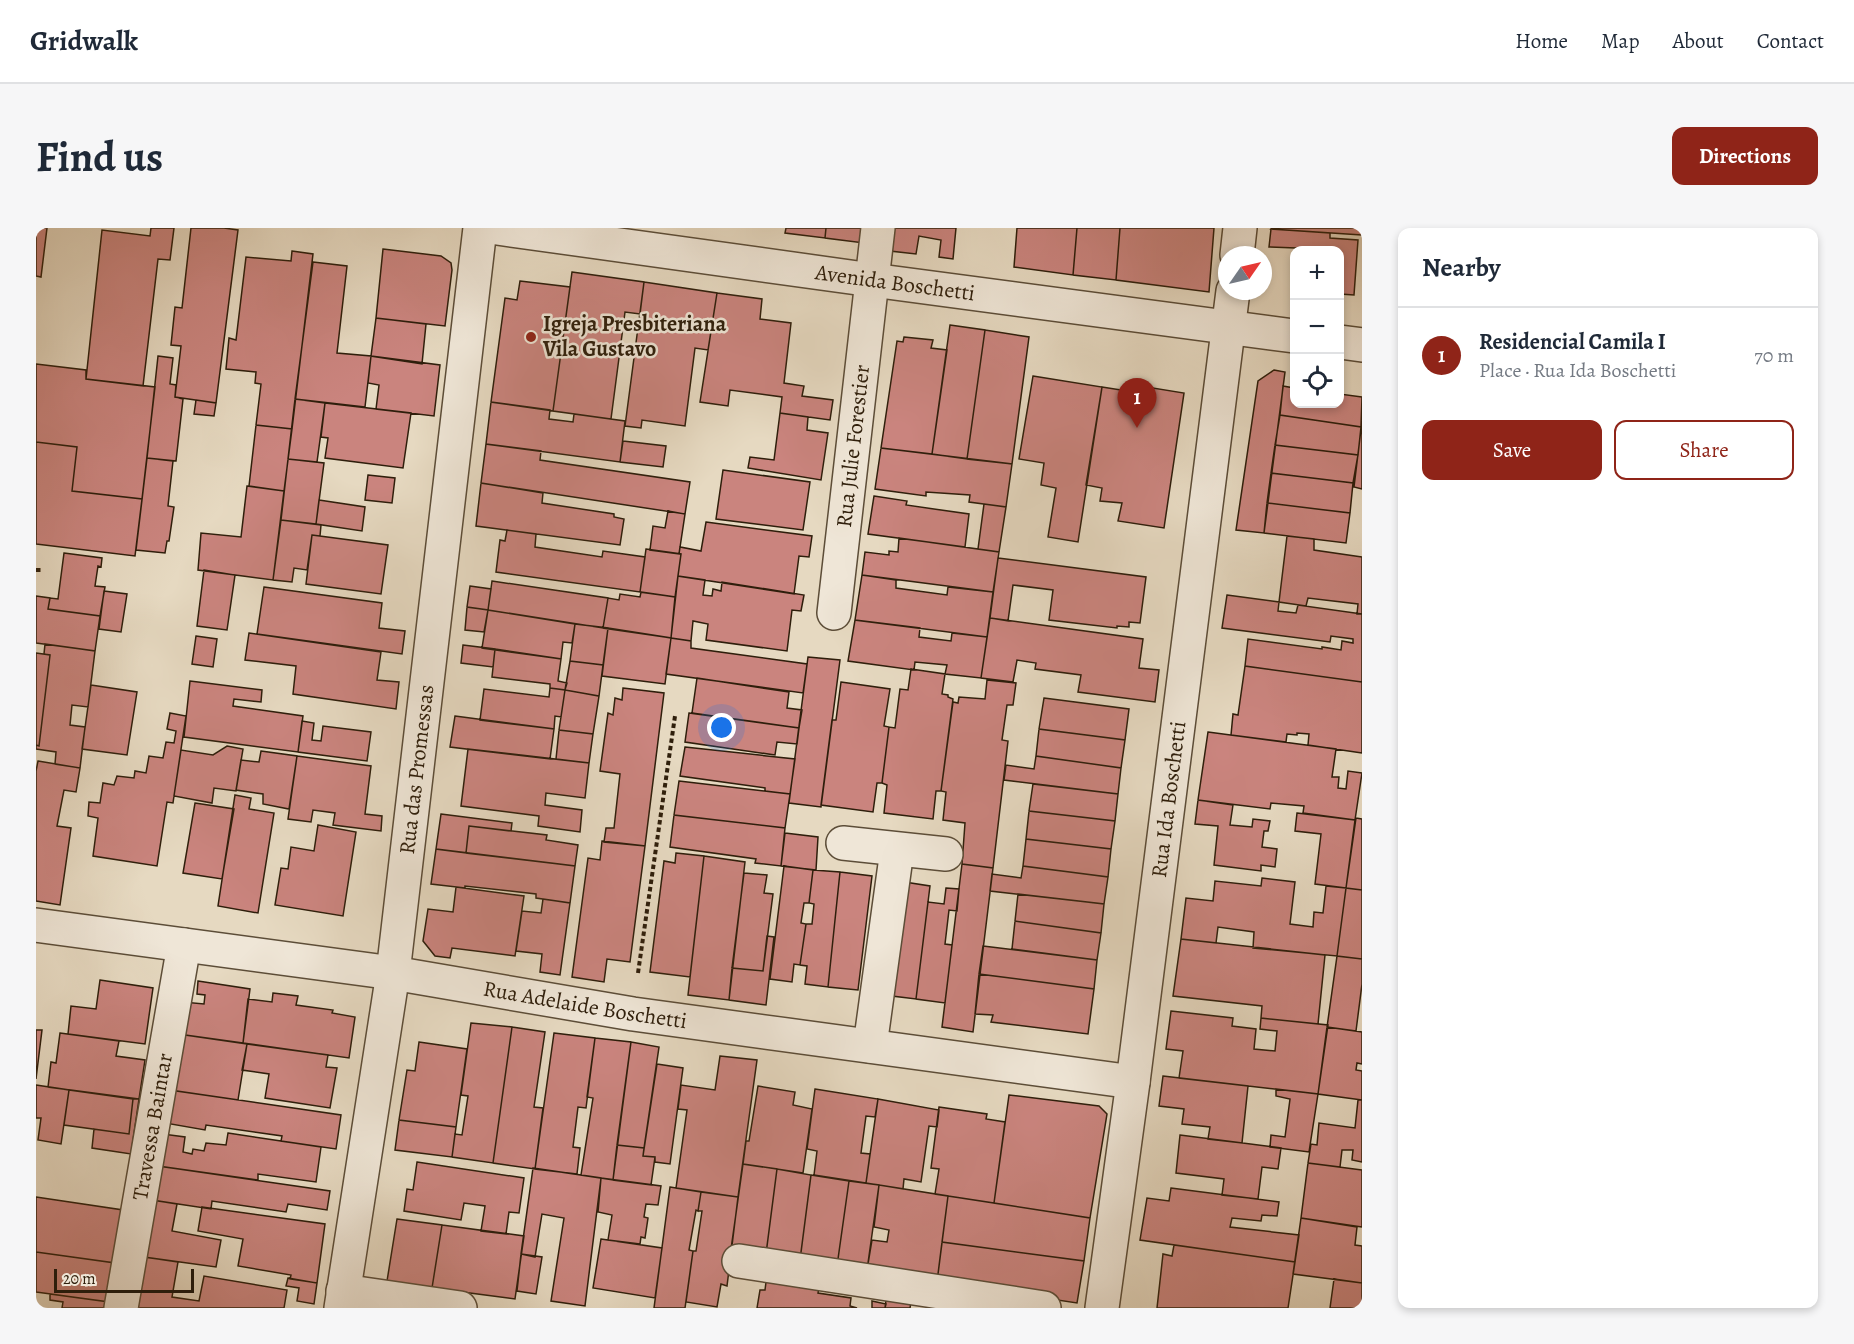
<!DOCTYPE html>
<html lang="en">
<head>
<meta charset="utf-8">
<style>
  :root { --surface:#fff; --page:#f6f6f7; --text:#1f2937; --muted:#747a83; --line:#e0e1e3; --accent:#8f2418 }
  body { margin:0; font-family:Alegreya,serif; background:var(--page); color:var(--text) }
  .controls { position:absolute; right:18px; top:18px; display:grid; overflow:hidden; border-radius:12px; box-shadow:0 3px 9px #0003 }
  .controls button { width:54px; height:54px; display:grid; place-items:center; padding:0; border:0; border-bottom:2px solid var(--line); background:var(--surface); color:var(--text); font:30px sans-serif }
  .compass { position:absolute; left:1182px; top:18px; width:54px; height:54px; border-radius:50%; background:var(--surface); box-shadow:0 3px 9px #0003; rotate:56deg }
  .scale { position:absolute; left:18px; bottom:15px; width:140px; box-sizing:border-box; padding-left:6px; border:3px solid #2e1e0b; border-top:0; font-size:16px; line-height:21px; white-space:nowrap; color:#2e1e0b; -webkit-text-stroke:4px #efe6d7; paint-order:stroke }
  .you { position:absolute; left:686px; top:500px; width:21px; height:21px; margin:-15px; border:4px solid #fff; border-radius:50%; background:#1a73e8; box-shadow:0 0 0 9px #1a73e833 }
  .badge { display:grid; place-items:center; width:39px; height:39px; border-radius:50%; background:var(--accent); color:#fff; font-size:20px; font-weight:700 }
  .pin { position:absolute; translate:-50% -50px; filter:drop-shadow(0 2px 3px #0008) }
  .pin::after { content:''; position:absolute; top:32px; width:21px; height:18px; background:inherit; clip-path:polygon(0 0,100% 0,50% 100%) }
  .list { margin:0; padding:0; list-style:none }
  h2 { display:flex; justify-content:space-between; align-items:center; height:78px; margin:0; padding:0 24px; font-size:26px }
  h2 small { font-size:20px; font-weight:400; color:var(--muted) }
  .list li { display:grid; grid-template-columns:39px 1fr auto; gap:18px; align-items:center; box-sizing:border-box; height:96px; padding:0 24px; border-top:2px solid var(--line) }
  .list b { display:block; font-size:22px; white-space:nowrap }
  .list p { margin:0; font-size:20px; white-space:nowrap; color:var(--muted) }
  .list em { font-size:20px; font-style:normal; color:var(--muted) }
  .actions { display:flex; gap:12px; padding:18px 24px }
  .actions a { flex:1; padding:14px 0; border:2px solid var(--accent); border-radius:12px; text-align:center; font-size:21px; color:var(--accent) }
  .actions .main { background:var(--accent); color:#fff }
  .icon { flex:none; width:33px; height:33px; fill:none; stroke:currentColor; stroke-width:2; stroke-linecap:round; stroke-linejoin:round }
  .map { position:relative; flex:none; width:1326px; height:1080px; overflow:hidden; border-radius:12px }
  header { display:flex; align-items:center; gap:36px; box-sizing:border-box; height:84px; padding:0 30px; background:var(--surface); border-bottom:2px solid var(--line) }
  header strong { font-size:28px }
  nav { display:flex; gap:33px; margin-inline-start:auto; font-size:21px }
  .intro { display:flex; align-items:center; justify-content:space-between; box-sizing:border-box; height:144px; padding:0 36px }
  h1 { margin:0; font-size:42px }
  .button { padding:15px 27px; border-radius:12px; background:var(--accent); color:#fff; font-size:21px; font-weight:700 }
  main { display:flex; gap:36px; padding:0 36px }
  aside { flex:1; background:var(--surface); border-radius:12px; box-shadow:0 3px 9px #0003 }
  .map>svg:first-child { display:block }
  .building { fill:#ca847e; stroke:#2e1e0b; stroke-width:1.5 }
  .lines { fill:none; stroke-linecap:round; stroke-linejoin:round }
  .minor-casing { stroke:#5c4d38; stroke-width:36 }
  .tertiary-casing { stroke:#5c4d38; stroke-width:36 }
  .path { stroke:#2e1e0b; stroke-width:4; stroke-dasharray:4.5 3; stroke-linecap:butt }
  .minor { stroke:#efe6d7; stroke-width:33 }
  .tertiary { stroke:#efe6d7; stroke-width:33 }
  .poi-dot { fill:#8f2418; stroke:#efe6d7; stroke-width:2 }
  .labels { text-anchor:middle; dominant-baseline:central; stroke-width:5; stroke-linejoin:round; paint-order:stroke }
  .street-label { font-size:22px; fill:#2e1e0b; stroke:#efe6d7 }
  .poi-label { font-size:22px; font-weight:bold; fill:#2e1e0b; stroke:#efe6d7; text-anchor:start }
</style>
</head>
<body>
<header>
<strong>Gridwalk</strong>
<nav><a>Home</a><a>Map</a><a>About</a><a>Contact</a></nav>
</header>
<div class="intro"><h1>Find us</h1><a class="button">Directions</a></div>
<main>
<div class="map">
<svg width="1326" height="1080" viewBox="0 0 1326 1080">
  <rect width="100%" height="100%" fill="#e6d9c1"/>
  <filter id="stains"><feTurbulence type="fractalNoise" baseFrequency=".00333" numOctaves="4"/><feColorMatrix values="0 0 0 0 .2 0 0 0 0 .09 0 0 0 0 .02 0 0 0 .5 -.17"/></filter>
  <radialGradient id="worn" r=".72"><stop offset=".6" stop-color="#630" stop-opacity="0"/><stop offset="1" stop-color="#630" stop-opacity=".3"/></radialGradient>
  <path class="building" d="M 0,0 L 11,0 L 5,49 L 0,48 Z
    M 115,0 L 138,0 L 134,32 L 122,31 L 107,158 L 50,151 L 66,2 L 114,8 Z
    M 155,0 L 188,0 L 202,2 L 180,175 L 139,169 L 145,118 L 135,117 L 139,79 L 146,80 Z
    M 750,0 L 790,0 L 789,10 L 749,5 Z
    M 790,0 L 829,0 L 828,15 L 789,10 Z
    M 856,0 L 920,0 L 917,31 L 903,29 L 905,12 L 883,8 L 880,26 L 854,23 Z
    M 981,0 L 1041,0 L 1037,47 L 978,39 Z
    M 1041,0 L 1084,0 L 1080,52 L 1037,47 Z
    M 1084,0 L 1178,0 L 1173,64 L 1080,52 Z
    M 1236,0 L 1326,0 L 1326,7 L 1235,1 Z
    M 1235,1 L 1294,5 L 1294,10 L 1322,12 L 1318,67 L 1304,66 L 1304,22 L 1260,22 L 1260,20 L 1233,19 Z
    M 347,21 L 405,28 L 415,35 L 416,42 L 409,98 L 340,90 Z
    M 256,23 L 277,26 L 256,201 L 220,197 L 225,156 L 219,155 L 220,144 L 190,141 L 193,110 L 200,112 L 210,29 L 255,33 Z
    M 277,34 L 311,38 L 301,125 L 335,128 L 329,179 L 259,171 Z
    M 536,44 L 608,54 L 604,86 L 589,84 L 575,191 L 517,183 Z
    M 484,53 L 534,59 L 517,183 L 455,174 L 469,70 L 481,72 Z
    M 608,54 L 681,65 L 672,122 L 659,120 L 649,198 L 606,192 L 605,200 L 589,198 Z
    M 681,65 L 726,71 L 724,91 L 755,95 L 748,155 L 768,158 L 766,168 L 797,172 L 794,192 L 744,185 L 746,169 L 694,162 L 692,178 L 664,174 Z
    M 340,90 L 390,96 L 386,136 L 335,128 Z
    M 914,97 L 949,102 L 931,231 L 896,226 Z
    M 949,102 L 993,109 L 976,236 L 931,231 Z
    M 868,109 L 897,112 L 895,120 L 911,122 L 896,226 L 845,220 L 861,113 L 867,114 Z
    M 122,128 L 137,130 L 134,156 L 140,157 L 139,169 L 147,171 L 140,233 L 111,230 Z
    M 335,128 L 404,137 L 398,188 L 340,181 L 343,157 L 332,155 Z
    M 0,136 L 50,142 L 50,151 L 119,159 L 106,271 L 36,263 L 41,219 L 0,214 Z
    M 1238,142 L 1249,144 L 1228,305 L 1200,302 L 1222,153 Z
    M 997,148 L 1066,159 L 1042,314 L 1012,309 L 1020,260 L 1005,257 L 1008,235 L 983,231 Z
    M 1247,158 L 1258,160 L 1258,176 L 1304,176 L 1304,166 L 1326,169 L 1325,199 L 1244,187 Z
    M 1066,159 L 1110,166 L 1111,159 L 1148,165 L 1128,300 L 1082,293 L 1086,275 L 1064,273 L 1066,260 L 1050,257 Z
    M 259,171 L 289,175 L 281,234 L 252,231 Z
    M 160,172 L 180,175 L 178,188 L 158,186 Z
    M 455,174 L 514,182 L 513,191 L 537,194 L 538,186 L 589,193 L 584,234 L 450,216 Z
    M 289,175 L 375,185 L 367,240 L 289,230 L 292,210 L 285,209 Z
    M 744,185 L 772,189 L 771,202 L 792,205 L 785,252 L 712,240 L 714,229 L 738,232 Z
    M 1244,187 L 1325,199 L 1322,227 L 1239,217 Z
    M 1326,193 L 1326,261 L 1318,259 Z
    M 220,197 L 256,201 L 248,263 L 213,258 Z
    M 587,213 L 630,218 L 627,239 L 584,234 Z
    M 0,214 L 41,219 L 36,263 L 106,271 L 99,328 L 0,316 Z
    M 450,216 L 505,223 L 504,232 L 654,254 L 649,286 L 445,255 Z
    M 1239,217 L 1322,227 L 1317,255 L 1235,245 Z
    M 845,220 L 976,236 L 970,279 L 933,274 L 934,267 L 890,264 L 890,268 L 839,261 Z
    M 111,230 L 137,233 L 132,278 L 138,279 L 133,313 L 131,313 L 129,325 L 100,322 Z
    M 252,231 L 288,235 L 280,296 L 245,292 Z
    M 687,242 L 774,254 L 767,302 L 680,291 Z
    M 1235,245 L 1317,255 L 1314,285 L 1231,275 Z
    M 332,247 L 359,250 L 356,275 L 329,272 Z
    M 445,255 L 507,265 L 506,275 L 578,286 L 578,289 L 588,291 L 584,317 L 440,298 Z
    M 211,258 L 248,263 L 237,352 L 162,342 L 165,305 L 205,309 Z
    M 838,268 L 871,273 L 870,277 L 933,286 L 929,319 L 832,306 Z
    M 283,272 L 329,279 L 326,303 L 280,296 Z
    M 1231,275 L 1314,285 L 1310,315 L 1228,305 Z
    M 948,276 L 970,279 L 963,324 L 942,321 Z
    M 632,283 L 649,286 L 643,326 L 614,322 L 617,298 L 629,300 Z
    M 245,292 L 285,297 L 284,308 L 276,307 L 271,342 L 258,340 L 256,354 L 237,352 Z
    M 670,294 L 776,308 L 773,329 L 763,328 L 758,366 L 642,348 L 645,326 L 643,326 L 644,319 L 665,323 Z
    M 471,302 L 500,306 L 499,319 L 566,329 L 567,323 L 609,329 L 604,364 L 460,344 L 464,312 L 469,313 Z
    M 276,307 L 352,317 L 345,366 L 270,356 Z
    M 1251,308 L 1278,311 L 1278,322 L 1326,329 L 1326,386 L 1321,386 L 1322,376 L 1272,370 L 1270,378 L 1243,374 Z
    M 863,310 L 963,324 L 957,364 L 826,347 L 829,324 L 853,327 L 853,323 L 862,324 Z
    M 610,321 L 645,326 L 639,369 L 604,364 Z
    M 28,325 L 66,330 L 65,339 L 62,338 L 59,358 L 69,359 L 64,388 L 12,381 L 14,370 L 22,371 Z
    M 962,330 L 1110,349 L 1104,395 L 1093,394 L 1093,399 L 1081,398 L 1081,400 L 1013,392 L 1017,362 L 977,357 L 972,393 L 954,390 Z
    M 168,342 L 199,347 L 191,402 L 161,398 Z
    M 826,347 L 860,352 L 860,360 L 911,367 L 912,359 L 957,364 L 951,409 L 819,392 Z
    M 642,348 L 669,352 L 667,367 L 676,368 L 677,361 L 685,363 L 686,354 L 768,367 L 765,383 L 756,382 L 751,423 L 670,412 L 672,396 L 657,393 L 655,413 L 635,410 Z
    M 456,353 L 572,370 L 567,400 L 452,382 Z
    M 434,358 L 455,361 L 452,382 L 431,379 Z
    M 228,359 L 346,375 L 343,400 L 369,403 L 366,426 L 221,406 Z
    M 68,363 L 91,366 L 85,404 L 63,401 Z
    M 605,364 L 639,369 L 635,410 L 567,400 L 572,370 L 583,372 L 584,366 L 604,369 Z
    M 1191,367 L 1243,374 L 1242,383 L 1260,385 L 1262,377 L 1326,386 L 1326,454 L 1209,438 L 1212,411 L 1286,421 L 1286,419 L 1305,422 L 1306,413 L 1317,415 L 1317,411 L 1295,408 L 1294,414 L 1186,400 Z
    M 0,368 L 14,370 L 12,381 L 64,388 L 59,423 L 0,415 Z
    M 431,379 L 452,382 L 448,404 L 429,402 Z
    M 452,382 L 539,396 L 536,415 L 527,414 L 525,431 L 446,420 Z
    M 954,390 L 1107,411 L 1103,440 L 1123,442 L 1119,474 L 1042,464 L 1045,447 L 999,441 L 1000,435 L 981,432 L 977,454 L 945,450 Z
    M 819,392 L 884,400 L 883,409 L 915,413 L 916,405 L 951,409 L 945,450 L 909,446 L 911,437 L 879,434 L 878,442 L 812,433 Z
    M 539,396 L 572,400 L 567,437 L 534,433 Z
    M 572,400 L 635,410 L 629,456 L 566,448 Z
    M 213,405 L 345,424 L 341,452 L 363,454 L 360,481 L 257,466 L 260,438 L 209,432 Z
    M 160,408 L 181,411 L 177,439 L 156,436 Z
    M 635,410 L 655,413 L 655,420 L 771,436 L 767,465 L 630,446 Z
    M 9,416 L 59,423 L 52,479 L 36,477 L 34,497 L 49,499 L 44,540 L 19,536 L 20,524 L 0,521 L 0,517 L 3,518 L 14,427 L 8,426 Z
    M 427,417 L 459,421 L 457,439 L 425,435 Z
    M 459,421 L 525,431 L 522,453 L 531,455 L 529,462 L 514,460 L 514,456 L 456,449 Z
    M 0,425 L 14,427 L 3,518 L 0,517 Z
    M 772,429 L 804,432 L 785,579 L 753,575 Z
    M 534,433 L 567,437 L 563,468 L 529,462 Z
    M 1209,438 L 1326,454 L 1326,525 L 1272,517 L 1273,506 L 1261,505 L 1261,507 L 1251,506 L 1250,514 L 1195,507 L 1197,486 L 1202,487 Z
    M 875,441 L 909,446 L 906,466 L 912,467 L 912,469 L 917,471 L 905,563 L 900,563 L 897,591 L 848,585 L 851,557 L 846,555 L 853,499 L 859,500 L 864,461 L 872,462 Z
    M 661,450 L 753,464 L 751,480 L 766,482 L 763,500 L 656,485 Z
    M 951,452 L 980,455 L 977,477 L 971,477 L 966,512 L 972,513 L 957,640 L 926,636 L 929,595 L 907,592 L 910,564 L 905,563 L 917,474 L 922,475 L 923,469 L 949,471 Z
    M 154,453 L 226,462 L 225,474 L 198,471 L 197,478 L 267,488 L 262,524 L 148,509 Z
    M 805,454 L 854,461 L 848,498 L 853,499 L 846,555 L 841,555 L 837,584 L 785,577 L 796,492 L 800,492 Z
    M 55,457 L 101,464 L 91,527 L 46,521 Z
    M 514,460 L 529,462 L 525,489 L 519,488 L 518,501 L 444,492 L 448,461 L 513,469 Z
    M 587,460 L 628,465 L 609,618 L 568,614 L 570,600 L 578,600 L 584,546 L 564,543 L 572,485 L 577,487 L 579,470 L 586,472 Z
    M 529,462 L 563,468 L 557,506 L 523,502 Z
    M 1008,470 L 1093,481 L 1089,512 L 1003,501 Z
    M 134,485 L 150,488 L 138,568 L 137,575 L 131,574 L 121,638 L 57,628 L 62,590 L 52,588 L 53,574 L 64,575 L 67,555 L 78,557 L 81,548 L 98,550 L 99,543 L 110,545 L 113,528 L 127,530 L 130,514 L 138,515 L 140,503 L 131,501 Z
    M 653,485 L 763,500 L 761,516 L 741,514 L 739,527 L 649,514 Z
    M 419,488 L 518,501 L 514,531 L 414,519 Z
    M 266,493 L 278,495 L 276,512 L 285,513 L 287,498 L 335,504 L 331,533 L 262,524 Z
    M 1003,501 L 1089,512 L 1085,540 L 1000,528 Z
    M 523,502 L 557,506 L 553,535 L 520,531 Z
    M 1172,504 L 1300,521 L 1296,549 L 1303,549 L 1302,560 L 1310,561 L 1312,543 L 1326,545 L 1319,592 L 1267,585 L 1268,578 L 1235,575 L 1234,581 L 1162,572 Z
    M 191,518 L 207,521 L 200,563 L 178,560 L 176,575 L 138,568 L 145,522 L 177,527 Z
    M 649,519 L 759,531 L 754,566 L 729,563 L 729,560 L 644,548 Z
    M 432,521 L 553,535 L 549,570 L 510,565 L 509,577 L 546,582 L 544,604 L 502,598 L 503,588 L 425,578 Z
    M 225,523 L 261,528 L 253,581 L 227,576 L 227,566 L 200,562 L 205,532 L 223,534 Z
    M 261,528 L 335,538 L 329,586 L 346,588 L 345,603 L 297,597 L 299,585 L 277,582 L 275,594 L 252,591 Z
    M 1000,528 L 1085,540 L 1082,566 L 968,552 L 970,537 L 998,541 Z
    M 2,533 L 44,540 L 40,564 L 28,562 L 21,598 L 35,600 L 24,677 L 0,673 L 0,543 Z
    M 643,553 L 754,566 L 749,600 L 638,587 Z
    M 997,556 L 1082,566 L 1079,593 L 993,583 Z
    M 199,567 L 215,570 L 213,581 L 238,585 L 222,685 L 182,678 Z
    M 1162,572 L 1197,577 L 1194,597 L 1216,599 L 1217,591 L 1234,593 L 1232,603 L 1228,603 L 1226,619 L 1241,621 L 1239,639 L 1225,637 L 1225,643 L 1178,637 L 1182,598 L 1159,596 Z
    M 159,575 L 198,581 L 186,651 L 147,645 Z
    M 993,583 L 1079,593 L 1075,621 L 990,611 Z
    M 1261,585 L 1319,592 L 1310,660 L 1279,656 L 1285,606 L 1259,603 Z
    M 405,586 L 476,595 L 475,603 L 433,598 L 430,625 L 400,621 Z
    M 638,587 L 749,600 L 745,638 L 719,635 L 720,631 L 634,619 Z
    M 1320,590 L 1326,591 L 1326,662 L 1310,660 Z
    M 282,597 L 320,604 L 307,688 L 239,677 L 245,640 L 252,641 L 255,619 L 278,623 Z
    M 433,598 L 511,607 L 510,612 L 542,617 L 539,638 L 430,625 Z
    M 749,605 L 782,609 L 780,642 L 745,638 Z
    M 990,611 L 1075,621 L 1072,649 L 987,638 Z
    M 566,613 L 609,618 L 594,734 L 571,731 L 568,754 L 536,749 L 552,630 L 564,632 Z
    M 400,621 L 539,638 L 534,675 L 500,670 L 500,666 L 429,658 L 429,660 L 395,656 Z
    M 640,625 L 668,628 L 654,749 L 614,744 L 628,633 L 639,635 Z
    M 668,628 L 709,634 L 693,772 L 652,767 Z
    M 926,636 L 957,640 L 937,804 L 906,799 Z
    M 748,638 L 777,642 L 773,675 L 768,675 L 765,695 L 770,696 L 764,737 L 758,736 L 756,754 L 734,751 Z
    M 987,638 L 1072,649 L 1068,676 L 954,663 L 956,646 L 985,650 Z
    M 777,642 L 804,644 L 792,759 L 769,756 L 771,738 L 764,737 L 770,696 L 776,696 L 778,676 L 773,675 Z
    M 804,644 L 836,648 L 822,762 L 792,759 Z
    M 708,645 L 731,647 L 728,665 L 737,666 L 727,743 L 696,740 Z
    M 1226,650 L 1259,654 L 1254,696 L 1277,699 L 1278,684 L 1287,685 L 1290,658 L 1310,660 L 1301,728 L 1217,720 L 1218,704 L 1182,699 L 1180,715 L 1145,711 L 1150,670 L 1177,673 L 1179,653 L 1225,658 Z
    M 862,653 L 894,658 L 880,771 L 856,768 Z
    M 420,659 L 488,668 L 479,728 L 416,720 L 414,730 L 399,728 L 387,713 L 392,681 L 417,684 Z
    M 910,660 L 923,661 L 921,683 L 913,682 L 909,716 L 916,717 L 909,775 L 880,771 L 892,674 L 908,676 Z
    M 1310,660 L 1326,662 L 1326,731 L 1301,728 Z
    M 982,666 L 1068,676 L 1065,705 L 979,693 Z
    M 507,671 L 534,675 L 524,747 L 504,744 L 506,726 L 480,723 L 486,683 L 505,685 Z
    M 979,693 L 1065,705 L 1061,732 L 976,721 Z
    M 731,708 L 738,709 L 730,777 L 693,772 L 696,740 L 727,743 Z
    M 1145,711 L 1289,727 L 1282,796 L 1225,790 L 1226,778 L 1137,768 Z
    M 947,718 L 1061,732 L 1058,761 L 943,746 Z
    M 1301,728 L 1326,731 L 1326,756 L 1320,803 L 1291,799 Z
    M 943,746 L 1058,761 L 1052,806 L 955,794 L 957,787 L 939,786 Z
    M 64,752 L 117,760 L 109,816 L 32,806 L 35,778 L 60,781 Z
    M 162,753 L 214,761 L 207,815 L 142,806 L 147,774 L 168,776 L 169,767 L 161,766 Z
    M 237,765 L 262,768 L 260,777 L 297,782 L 296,785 L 319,789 L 313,830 L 207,815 L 212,771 L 236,774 Z
    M 1135,783 L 1197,790 L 1196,798 L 1220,801 L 1218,821 L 1239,823 L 1241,803 L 1224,801 L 1225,790 L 1292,797 L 1282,866 L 1143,850 L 1147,823 L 1130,821 Z
    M 435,795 L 476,799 L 457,935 L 416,929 L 419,906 L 426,907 L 432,868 L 425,867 Z
    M 476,799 L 509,804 L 498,879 L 507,880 L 499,941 L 457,935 Z
    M 1291,799 L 1326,804 L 1326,836 L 1321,835 L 1320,842 L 1326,843 L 1326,872 L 1282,866 Z
    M 0,802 L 6,802 L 0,851 Z
    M 24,805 L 83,813 L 80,828 L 109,832 L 103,871 L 12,859 L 15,834 L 20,835 Z
    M 518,805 L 559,810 L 550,880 L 542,879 L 537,919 L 544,920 L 541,946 L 499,941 Z
    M 142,806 L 211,816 L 202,872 L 134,862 Z
    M 559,810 L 595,814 L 577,952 L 545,947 L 557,870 L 551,869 Z
    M 383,814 L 431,821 L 420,899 L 363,892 L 371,842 L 379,843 Z
    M 595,814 L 623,819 L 608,920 L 581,917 Z
    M 211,816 L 292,827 L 290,839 L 301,840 L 294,880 L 229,870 L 233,846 L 206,842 Z
    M 684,828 L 721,832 L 702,969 L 640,960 L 651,882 L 642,881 L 645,857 L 679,862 Z
    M 621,836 L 647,840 L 634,936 L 619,934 L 619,929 L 607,928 Z
    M 1127,848 L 1212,858 L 1206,915 L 1172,911 L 1174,899 L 1146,896 L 1148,881 L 1123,878 Z
    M 0,857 L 33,862 L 25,916 L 2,912 L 5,890 L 0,890 Z
    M 722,858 L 759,864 L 757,877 L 776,881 L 767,945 L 707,936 L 710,913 L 713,913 Z
    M 779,861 L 842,871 L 839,889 L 830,888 L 825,925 L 834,926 L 830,955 L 778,947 L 781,923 L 771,921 Z
    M 1240,861 L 1282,866 L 1273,924 L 1234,919 L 1235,907 L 1249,909 L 1254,871 L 1240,868 Z
    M 33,862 L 97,871 L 93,906 L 28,897 Z
    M 134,862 L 305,887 L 300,921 L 245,913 L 246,908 L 170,897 L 169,902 L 129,895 Z
    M 973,867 L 1063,878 L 1071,886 L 1054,990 L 958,975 Z
    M 97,871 L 103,871 L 95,926 L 56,920 L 58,901 L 93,906 Z
    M 842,871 L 903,882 L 901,899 L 893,898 L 885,954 L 868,951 L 867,961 L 830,955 Z
    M 1322,872 L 1326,872 L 1326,934 L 1316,932 L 1317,922 L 1306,922 L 1304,939 L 1272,935 L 1275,916 L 1281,917 L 1283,895 L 1319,900 Z
    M 903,879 L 951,886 L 950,891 L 969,894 L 958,975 L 899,966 L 903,941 L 895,940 Z
    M 363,892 L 420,899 L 416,929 L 359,922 Z
    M 192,905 L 285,919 L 280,954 L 222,946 L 222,952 L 122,938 L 127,906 L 149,909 L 147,924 L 156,926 L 157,921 L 168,923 L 170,915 L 190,917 Z
    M 1144,907 L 1245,920 L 1242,941 L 1226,939 L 1222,971 L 1186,967 L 1188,951 L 1140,945 Z
    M 581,917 L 608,920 L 607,928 L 619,929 L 615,957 L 577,952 Z
    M 381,934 L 488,950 L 483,985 L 473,984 L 470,1006 L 445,1003 L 449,978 L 428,975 L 425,992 L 368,983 L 371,961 L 377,962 Z
    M 1272,935 L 1326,942 L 1326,999 L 1265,990 Z
    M 707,936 L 741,941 L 730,1026 L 695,1021 Z
    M 122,938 L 294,963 L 291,982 L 252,976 L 250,984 L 176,973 L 175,981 L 116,972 Z
    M 497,940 L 565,950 L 549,1078 L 515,1073 L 528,990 L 506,986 L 499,1029 L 485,1026 Z
    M 741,941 L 775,947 L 764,1032 L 730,1026 Z
    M 775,947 L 813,953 L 801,1038 L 764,1032 Z
    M 565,950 L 625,958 L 622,977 L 610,976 L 608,989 L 612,990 L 609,1010 L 605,1009 L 604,1016 L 572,1012 L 576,987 L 562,984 Z
    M 813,953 L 843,957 L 831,1042 L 801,1038 Z
    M 843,957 L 912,968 L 901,1054 L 831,1042 L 836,1012 L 851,1014 L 853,1002 L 838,999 Z
    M 634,959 L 665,964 L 662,983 L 660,982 L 653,1022 L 657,1023 L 649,1080 L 618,1080 Z
    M 1135,960 L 1243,974 L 1241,988 L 1226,987 L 1225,993 L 1196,990 L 1194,999 L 1263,1007 L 1259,1034 L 1104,1012 L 1111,970 L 1133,973 Z
    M 665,964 L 702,969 L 691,1058 L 685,1056 L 681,1079 L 650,1074 L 657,1023 L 660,1023 L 666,983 L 662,983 Z
    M 912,968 L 1054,990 L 1048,1033 L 906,1014 Z
    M 0,969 L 87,982 L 79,1035 L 0,1024 Z
    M 116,972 L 141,976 L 136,1003 L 185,1012 L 180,1039 L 108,1029 Z
    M 166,979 L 289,996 L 281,1055 L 254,1051 L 255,1047 L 202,1038 L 207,1011 L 162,1003 Z
    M 1265,990 L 1321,999 L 1319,1017 L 1326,1018 L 1326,1055 L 1257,1046 Z
    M 361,991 L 406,997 L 396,1060 L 351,1053 Z
    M 406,997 L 488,1008 L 479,1071 L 396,1060 Z
    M 565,1011 L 626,1020 L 619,1070 L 557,1060 Z
    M 906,1014 L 1048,1033 L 1041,1075 L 901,1054 Z
    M 1138,1017 L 1259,1034 L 1252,1080 L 1121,1080 L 1127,1026 L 1136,1028 Z
    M 0,1024 L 79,1035 L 73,1074 L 0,1064 Z
    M 485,1026 L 506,1029 L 500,1066 L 481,1063 Z
    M 108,1029 L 142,1034 L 136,1069 L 163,1073 L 168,1048 L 251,1062 L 248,1080 L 100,1080 Z
    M 731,1046 L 784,1054 L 782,1065 L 815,1070 L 814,1078 L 821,1080 L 721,1080 L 724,1062 L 729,1062 Z
    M 252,1050 L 281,1055 L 278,1076 L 261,1073 L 263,1060 L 250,1058 Z
    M 1298,1051 L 1326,1055 L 1326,1080 L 1294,1080 Z
    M 851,1064 L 876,1068 L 874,1080 L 849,1080 Z
    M 14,1066 L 73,1074 L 72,1080 L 26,1080 L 27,1074 L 14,1072 Z
    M 836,1073 L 850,1076 L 849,1080 L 836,1080 Z"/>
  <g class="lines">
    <g class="minor-casing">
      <g id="minor">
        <path id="s1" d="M 461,0 L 836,52 L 1258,108"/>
        <path d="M 1304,114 L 1326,117"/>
        <path id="s2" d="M 798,385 L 842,0"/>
        <path d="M 807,615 L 910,626"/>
        <path id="s3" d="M 0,697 L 357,745 L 597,786 L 1097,854"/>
        <path d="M 834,818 L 861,622"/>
        <path d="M 703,1033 L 1008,1080"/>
        <path d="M 307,1063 L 424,1080"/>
        <path id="s4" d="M 85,1080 L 148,717"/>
        <path id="s5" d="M 305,1080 L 357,745 L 444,0"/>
      </g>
    </g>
    <g class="tertiary-casing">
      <g id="tertiary">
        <path d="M 1201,27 L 1204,0"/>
        <path id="s6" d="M 1066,1080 L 1097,854 L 1197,63"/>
      </g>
    </g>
    <path class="path" d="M 0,342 L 5,342
      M 602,745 L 639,488"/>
    <use href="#minor" class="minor"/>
    <use href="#tertiary" class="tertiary"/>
  </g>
  <circle class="poi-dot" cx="495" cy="109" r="6"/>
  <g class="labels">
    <g class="street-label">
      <text stroke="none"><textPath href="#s1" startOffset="402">Avenida Boschetti</textPath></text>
      <text stroke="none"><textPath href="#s2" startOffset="168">Rua Julie Forestier</textPath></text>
      <text stroke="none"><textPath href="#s5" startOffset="544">Rua das Promessas</textPath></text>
      <text stroke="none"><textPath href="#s6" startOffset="513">Rua Ida Boschetti</textPath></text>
      <text stroke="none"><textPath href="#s3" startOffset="555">Rua Adelaide Boschetti</textPath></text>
      <text stroke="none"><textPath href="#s4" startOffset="184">Travessa Baintar</textPath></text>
    </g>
    <g class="poi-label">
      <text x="507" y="96">Igreja Presbiteriana<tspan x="507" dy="25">Vila Gustavo</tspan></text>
    </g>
  </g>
  <rect width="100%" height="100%" filter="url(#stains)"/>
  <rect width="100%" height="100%" fill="url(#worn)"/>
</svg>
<div class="controls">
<button>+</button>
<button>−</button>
<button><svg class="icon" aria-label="locate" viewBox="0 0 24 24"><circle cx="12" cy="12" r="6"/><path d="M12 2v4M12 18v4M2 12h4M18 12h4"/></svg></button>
</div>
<svg class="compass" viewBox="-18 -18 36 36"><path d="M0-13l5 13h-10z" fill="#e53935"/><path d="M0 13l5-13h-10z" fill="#747a83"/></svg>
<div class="scale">20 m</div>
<div class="you"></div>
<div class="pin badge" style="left:1101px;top:200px">1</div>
</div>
<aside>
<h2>Nearby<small></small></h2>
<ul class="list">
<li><span class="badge">1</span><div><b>Residencial Camila I</b><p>Place · Rua Ida Boschetti</p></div><em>70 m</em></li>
</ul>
<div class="actions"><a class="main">Save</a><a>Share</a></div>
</aside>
</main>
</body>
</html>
